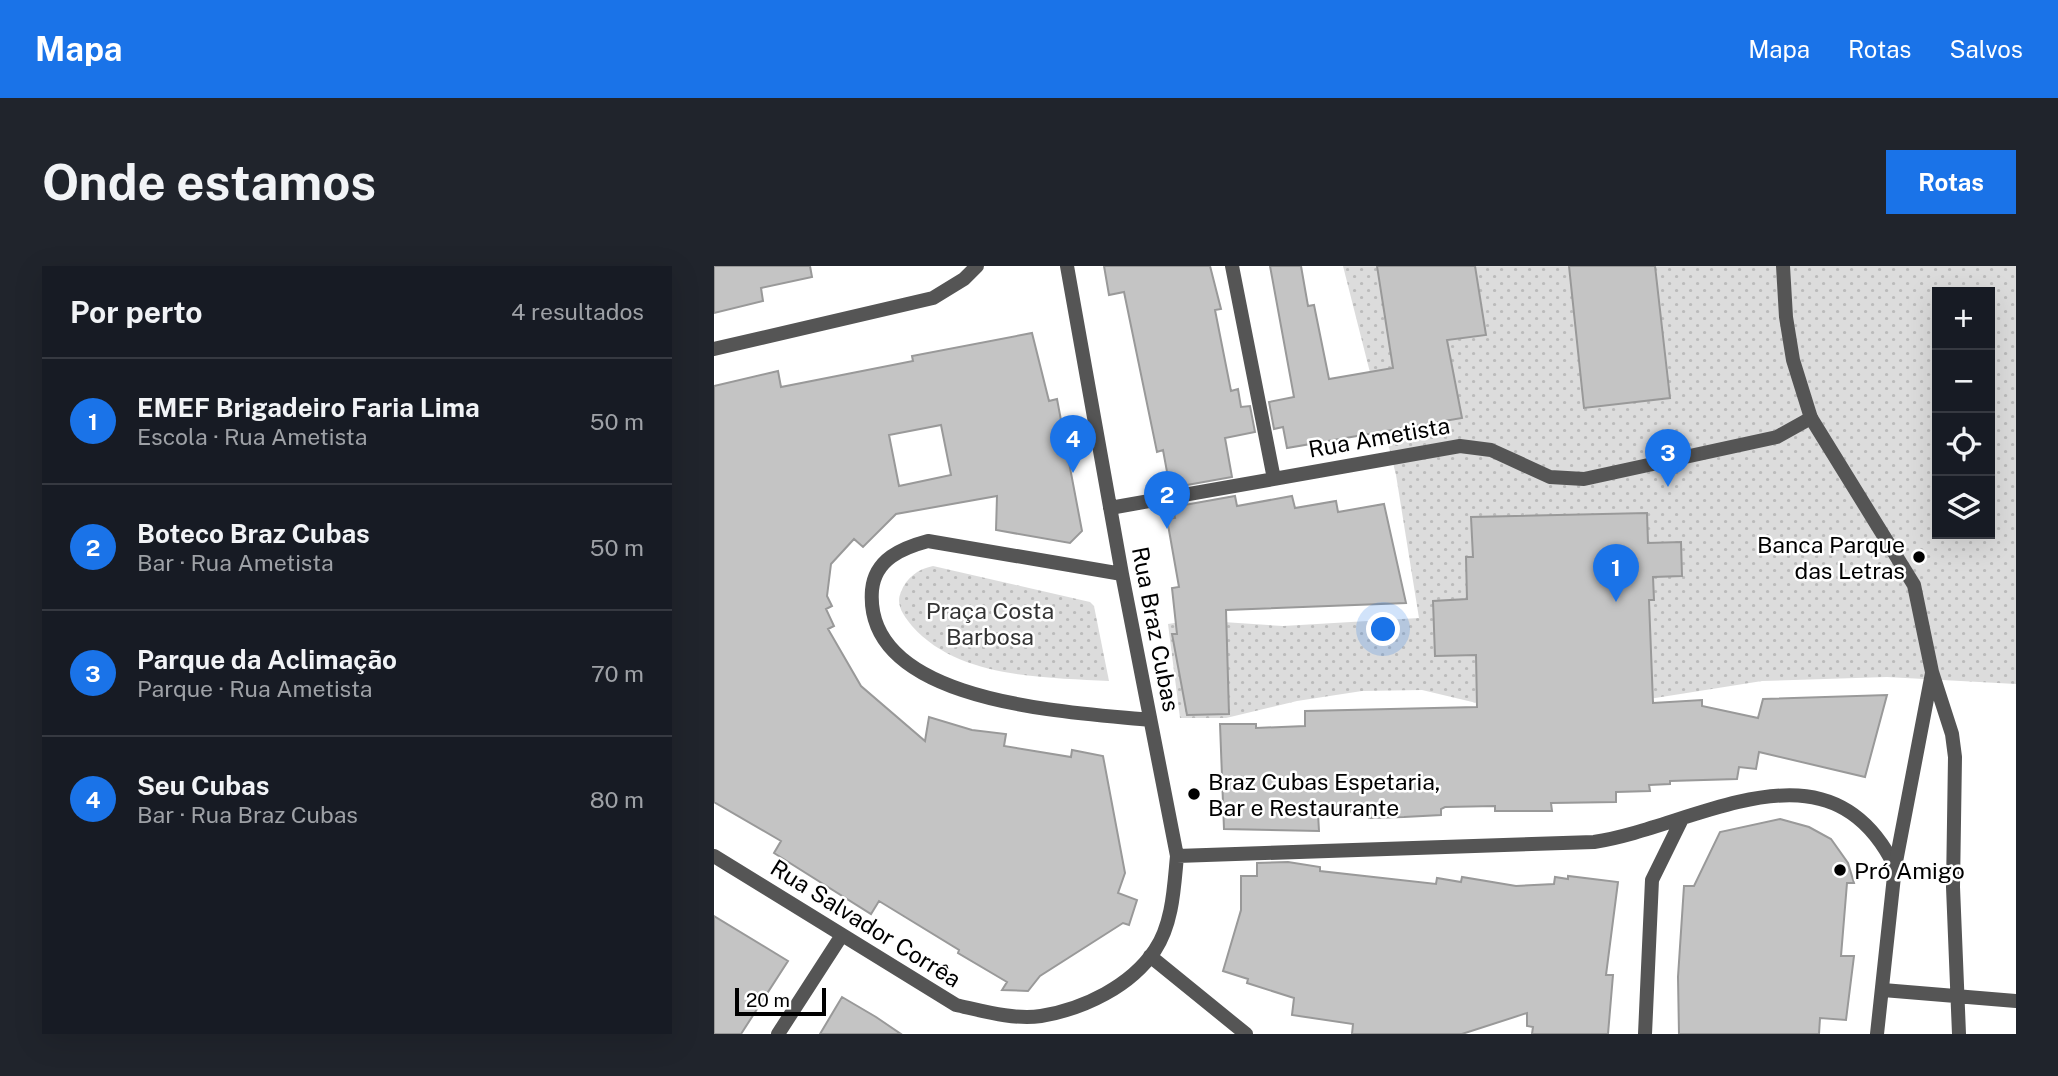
<!DOCTYPE html>
<html lang="pt">
<head>
<meta charset="utf-8">
<style>
  :root { --surface:#171b24; --page:#20242c; --text:#f1f3f6; --muted:#9ea1a6; --line:#363941; --accent:#1a73e8 }
  body { margin:0; font-family:"Public Sans",sans-serif; background:var(--page); color:var(--text) }
  .controls { position:absolute; right:21px; top:21px; display:grid; overflow:hidden; border-radius:0px; box-shadow:0 7px 28px #0002 }
  .controls button { width:63px; height:63px; display:grid; place-items:center; padding:0; border:0; border-bottom:2px solid var(--line); background:var(--surface); color:var(--text); font:35px sans-serif }
  .scale { position:absolute; left:21px; bottom:18px; width:91px; box-sizing:border-box; padding-left:7px; border:4px solid #000; border-top:0; font-size:19px; line-height:24px; white-space:nowrap; color:#000; -webkit-text-stroke:5px #fff; paint-order:stroke }
  .you { position:absolute; left:670px; top:364px; width:24px; height:24px; margin:-18px; border:5px solid #fff; border-radius:50%; background:#1a73e8; box-shadow:0 0 0 10px #1a73e833 }
  .badge { display:grid; place-items:center; width:46px; height:46px; border-radius:50%; background:var(--accent); color:#fff; font-size:23px; font-weight:700 }
  .pin { position:absolute; translate:-50% -58px; filter:drop-shadow(0 2px 4px #0008) }
  .pin::after { content:''; position:absolute; top:37px; width:24px; height:21px; background:inherit; clip-path:polygon(0 0,100% 0,50% 100%) }
  .list { margin:0; padding:0; list-style:none }
  h2 { display:flex; justify-content:space-between; align-items:center; height:91px; margin:0; padding:0 28px; font-size:30px }
  h2 small { font-size:23px; font-weight:400; color:var(--muted) }
  .list li { display:grid; grid-template-columns:46px 1fr auto; gap:21px; align-items:center; box-sizing:border-box; height:126px; padding:0 28px; border-top:2px solid var(--line) }
  .list b { display:block; font-size:26px; white-space:nowrap }
  .list p { margin:0; font-size:23px; white-space:nowrap; color:var(--muted) }
  .list em { font-size:23px; font-style:normal; color:var(--muted) }
  .icon { flex:none; width:38px; height:38px; fill:none; stroke:currentColor; stroke-width:2; stroke-linecap:round; stroke-linejoin:round }
  .map { position:relative; flex:none; width:1302px; height:768px; overflow:hidden; border-radius:0px }
  header { display:flex; align-items:center; gap:42px; box-sizing:border-box; height:98px; padding:0 35px; background:var(--accent); color:#fff }
  header strong { font-size:33px }
  nav { display:flex; gap:38px; margin-inline-start:auto; font-size:24px }
  .intro { display:flex; align-items:center; justify-content:space-between; box-sizing:border-box; height:168px; padding:0 42px }
  h1 { margin:0; font-size:49px }
  .button { padding:18px 32px; border-radius:0px; background:var(--accent); color:#fff; font-size:24px; font-weight:700 }
  main { display:flex; gap:42px; padding:0 42px }
  aside { flex:1; background:var(--surface); border-radius:0px; box-shadow:0 7px 28px #0002 }
  .map>svg:first-child { display:block }
  .park { fill:url(#park-dots); fill-rule:evenodd }
  .building { fill:#c4c4c4; stroke:#999; stroke-width:2; fill-rule:evenodd }
  .lines { fill:none; stroke-linecap:round; stroke-linejoin:round }
  .minor { stroke:#555; stroke-width:14 }
  .tertiary { stroke:#555; stroke-width:14 }
  .poi-dot { fill:#000; stroke:#fff; stroke-width:2.5 }
  .labels { text-anchor:middle; dominant-baseline:central; stroke-width:5; stroke-linejoin:round; paint-order:stroke }
  .street-label { font-size:23px; fill:#000; stroke:#fff }
  .poi-label { font-size:23px; fill:#000; stroke:#fff; text-anchor:start }
  .park-label { font-size:23px; fill:#333; stroke:#fff }
</style>
</head>
<body>
<header>
<strong>Mapa</strong>
<nav><a>Mapa</a><a>Rotas</a><a>Salvos</a></nav>
</header>
<div class="intro"><h1>Onde estamos</h1><a class="button">Rotas</a></div>
<main>
<aside>
<h2>Por perto<small>4 resultados</small></h2>
<ul class="list">
<li><span class="badge">1</span><div><b>EMEF Brigadeiro Faria Lima</b><p>Escola · Rua Ametista</p></div><em>50 m</em></li>
<li><span class="badge">2</span><div><b>Boteco Braz Cubas</b><p>Bar · Rua Ametista</p></div><em>50 m</em></li>
<li><span class="badge">3</span><div><b>Parque da Aclimação</b><p>Parque · Rua Ametista</p></div><em>70 m</em></li>
<li><span class="badge">4</span><div><b>Seu Cubas</b><p>Bar · Rua Braz Cubas</p></div><em>80 m</em></li>
</ul>
</aside>
<div class="map">
<svg width="1302" height="768" viewBox="0 0 1302 768">
  <defs>
    <pattern id="park-dots" width="8" height="8" patternUnits="userSpaceOnUse" patternTransform="scale(1.75)"><rect width="8" height="8" fill="#dcdcdc"/><path d="M2 2h.1M6 6h.1" fill="none" stroke="#bbb" stroke-width="1.8" stroke-linecap="round"/></pattern>
  </defs>
  <rect width="100%" height="100%" fill="#fff"/>
  <path class="park" d="M 629,0 L 1302,0 L 1302,418 L 1173,411 L 1048,415 L 935,433 L 771,439 L 708,424 L 648,425 L 583,435 L 512,452 L 466,452 L 454,358 L 479,354 L 569,360 L 705,352 L 682,209 ZM 1223,26 L 1276,26 L 1276,268 L 1223,268 Z
    M 219,300 L 376,336 L 380,340 L 395,415 C 330,411 245,413 198,360 C 190,350 181,339 187,326 C 192,312 204,303 219,300 Z"/>
  <path class="building" d="M 0,0 L 96,0 L 98,11 L 47,22 L 49,35 L 0,47 Z
    M 390,0 L 496,0 L 507,43 L 501,44 L 517,125 L 524,123 L 527,141 L 536,140 L 541,166 L 511,172 L 518,211 L 456,222 L 449,184 L 443,186 L 410,26 L 395,29 Z
    M 556,0 L 587,0 L 594,40 L 600,39 L 615,113 L 679,102 L 663,0 L 761,0 L 772,69 L 733,74 L 748,152 L 573,182 L 569,161 L 560,163 L 555,136 L 580,131 Z
    M 855,0 L 941,0 L 956,132 L 870,142 Z
    M 318,67 L 335,135 L 343,133 L 368,265 L 356,277 L 282,264 L 283,230 L 182,248 L 149,281 L 140,273 L 117,298 L 113,330 L 118,340 L 112,343 L 120,360 L 114,363 L 147,420 L 211,475 L 215,451 L 258,464 L 292,468 L 290,480 L 357,491 L 358,484 L 389,490 L 411,607 L 404,627 L 423,634 L 415,659 L 409,657 L 326,710 L 314,725 L 288,724 L 293,716 L 244,687 L 245,684 L 165,635 L 157,648 L 60,587 L 67,575 L 0,536 L 0,120 L 64,105 L 67,121 L 199,95 L 198,90 ZM 227,159 L 237,209 L 185,220 L 175,169 Z
    M 521,230 L 523,240 L 578,230 L 581,242 L 622,235 L 624,246 L 670,238 L 692,337 L 512,344 L 515,448 L 473,449 L 458,368 L 463,368 L 458,322 L 465,321 L 453,253 L 461,252 L 459,241 Z
    M 933,247 L 934,277 L 967,276 L 968,310 L 939,311 L 940,334 L 935,334 L 939,437 L 988,434 L 988,440 L 1044,452 L 1049,433 L 1173,429 L 1151,511 L 1045,486 L 1042,503 L 1025,501 L 1023,513 L 956,515 L 956,518 L 935,519 L 936,525 L 902,526 L 902,536 L 837,537 L 838,545 L 781,545 L 781,540 L 731,541 L 727,543 L 727,549 L 690,551 L 655,552 L 655,545 L 604,547 L 605,565 L 510,563 L 506,458 L 542,458 L 542,462 L 591,460 L 591,445 L 763,441 L 762,389 L 721,390 L 719,335 L 753,333 L 752,291 L 759,291 L 757,251 Z
    M 1066,553 L 1095,561 L 1117,573 L 1134,597 L 1140,617 L 1133,617 L 1127,690 L 1140,690 L 1132,754 L 1106,752 L 1105,768 L 965,768 L 964,711 L 970,620 L 980,620 L 1006,566 Z
    M 574,596 L 606,601 L 606,605 L 722,618 L 723,612 L 747,616 L 748,611 L 802,620 L 840,618 L 841,611 L 854,613 L 854,610 L 904,616 L 892,709 L 899,709 L 894,768 L 818,768 L 819,761 L 813,760 L 813,747 L 748,768 L 638,768 L 639,758 L 578,749 L 580,732 L 533,717 L 534,713 L 509,705 L 527,644 L 527,610 L 543,610 L 543,597 Z
    M 0,650 L 74,695 L 27,768 L 0,768 Z
    M 128,731 L 162,751 L 187,768 L 106,768 Z"/>
  <g class="lines">
    <path class="minor" d="M 518,0 L 560,213
      M 0,83 L 219,32 L 250,13 L 263,0
      M 396,242 L 746,180 L 777,184 L 836,211 L 870,213 L 1063,171 L 1097,152
      M 408,308 L 214,275 C 188,282 161,293 158,324 C 149,439 359,446 436,454
      M 0,590 L 242,739 C 269,745 300,754 327,750 C 370,743 417,720 441,684 C 459,657 460,620 463,590 L 408,308 L 353,0
      M 463,590 L 880,576 C 984,560 1115,466 1181,601
      M 436,690 L 532,768
      M 64,768 L 128,669
      M 931,768 L 938,614 L 968,553"/>
    <path class="tertiary" d="M 1069,0 L 1072,51 L 1079,94 L 1097,152 L 1200,319 L 1218,406 L 1238,468 L 1241,491 L 1239,621 L 1245,768
      M 1169,724 L 1302,735
      M 1163,768 L 1181,601 L 1218,407"/>
  </g>
  <g class="poi-dot">
    <circle cx="1205" cy="291" r="7"/>
    <circle cx="480" cy="528" r="7"/>
    <circle cx="1126" cy="604" r="7"/>
  </g>
  <g class="labels">
    <g class="street-label">
      <text transform="translate(665 171) rotate(-10)">Rua Ametista</text>
      <text transform="translate(442 363) rotate(79)">Rua Braz Cubas</text>
      <text transform="translate(152 657) rotate(32)">Rua Salvador Corrêa</text>
    </g>
    <g class="poi-label">
      <text x="1191" y="278" text-anchor="end">Banca Parque<tspan x="1191" dy="26">das Letras</tspan></text>
      <text x="494" y="515">Braz Cubas Espetaria,<tspan x="494" dy="26">Bar e Restaurante</tspan></text>
      <text x="1140" y="604">Pró Amigo</text>
    </g>
    <g class="park-label">
      <text x="276" y="344">Praça Costa<tspan x="276" dy="26">Barbosa</tspan></text>
    </g>
  </g>
</svg>
<div class="controls">
<button>+</button>
<button>−</button>
<button><svg class="icon" aria-label="locate" viewBox="0 0 24 24"><circle cx="12" cy="12" r="6"/><path d="M12 2v4M12 18v4M2 12h4M18 12h4"/></svg></button>
<button><svg class="icon" aria-label="layers" viewBox="0 0 24 24"><path d="M12 4l9 5-9 5-9-5zM3 14l9 5 9-5"/></svg></button>
</div>
<div class="scale">20 m</div>
<div class="you"></div>
<div class="pin badge" style="left:902px;top:336px">1</div>
<div class="pin badge" style="left:453px;top:263px">2</div>
<div class="pin badge" style="left:954px;top:221px">3</div>
<div class="pin badge" style="left:359px;top:207px">4</div>
</div>
</main>
</body>
</html>
